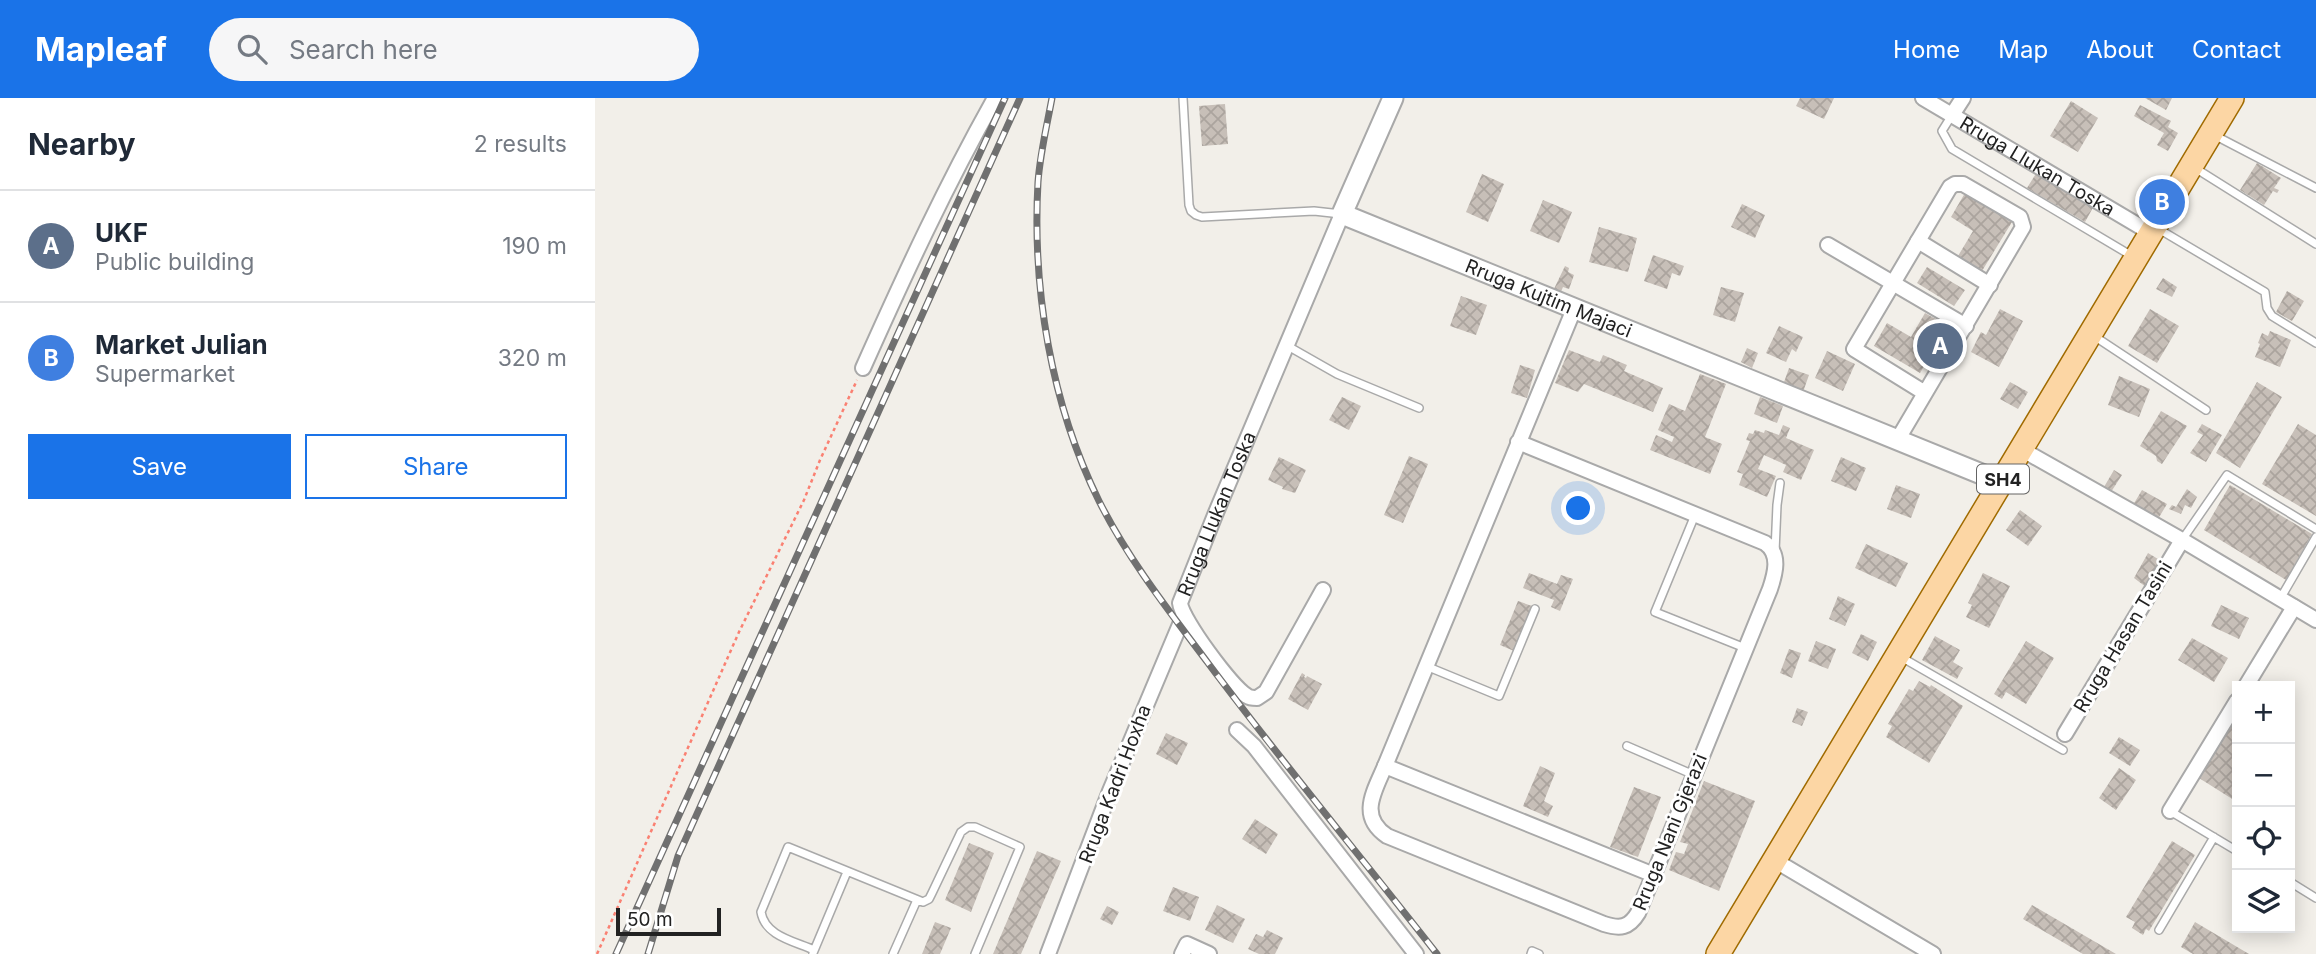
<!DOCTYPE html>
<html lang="en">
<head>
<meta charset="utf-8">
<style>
  :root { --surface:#fff; --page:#f6f6f7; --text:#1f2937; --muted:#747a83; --line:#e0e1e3; --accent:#1a73e8 }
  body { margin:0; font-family:Inter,sans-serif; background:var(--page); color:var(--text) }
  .controls { position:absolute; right:21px; bottom:21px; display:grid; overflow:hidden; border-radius:0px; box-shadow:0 4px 18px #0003 }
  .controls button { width:63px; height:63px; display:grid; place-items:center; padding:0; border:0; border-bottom:2px solid var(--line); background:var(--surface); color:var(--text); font:35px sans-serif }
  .scale { position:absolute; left:21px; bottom:18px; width:105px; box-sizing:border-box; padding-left:7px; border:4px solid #222; border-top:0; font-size:19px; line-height:24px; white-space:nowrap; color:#222; -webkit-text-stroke:5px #fff; paint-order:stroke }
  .you { position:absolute; left:984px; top:411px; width:24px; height:24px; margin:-18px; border:5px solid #fff; border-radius:50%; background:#1a73e8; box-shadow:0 0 0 10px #1a73e833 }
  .badge { display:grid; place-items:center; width:46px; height:46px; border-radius:50%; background:var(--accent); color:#fff; font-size:23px; font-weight:700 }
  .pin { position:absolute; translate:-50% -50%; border:4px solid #fff; box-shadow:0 2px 7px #0006 }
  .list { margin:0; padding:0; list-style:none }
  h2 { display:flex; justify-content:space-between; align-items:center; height:91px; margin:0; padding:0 28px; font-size:30px }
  h2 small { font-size:23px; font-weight:400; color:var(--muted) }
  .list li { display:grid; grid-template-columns:46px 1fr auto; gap:21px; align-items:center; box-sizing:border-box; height:112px; padding:0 28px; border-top:2px solid var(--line) }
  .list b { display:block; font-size:26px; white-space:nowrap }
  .list p { margin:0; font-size:23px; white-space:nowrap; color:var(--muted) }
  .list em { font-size:23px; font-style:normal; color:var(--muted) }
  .actions { display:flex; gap:14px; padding:21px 28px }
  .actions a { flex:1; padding:16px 0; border:2px solid var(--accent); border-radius:0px; text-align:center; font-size:24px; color:var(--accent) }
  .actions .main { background:var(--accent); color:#fff }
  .icon { flex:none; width:38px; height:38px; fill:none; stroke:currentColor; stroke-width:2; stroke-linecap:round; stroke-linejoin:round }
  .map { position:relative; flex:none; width:1721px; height:856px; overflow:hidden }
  header { display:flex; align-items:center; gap:42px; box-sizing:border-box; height:98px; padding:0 35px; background:var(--accent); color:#fff }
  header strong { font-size:33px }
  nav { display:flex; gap:38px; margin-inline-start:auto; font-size:24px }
  .search { width:490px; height:63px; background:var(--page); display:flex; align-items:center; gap:18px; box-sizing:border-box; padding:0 24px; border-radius:38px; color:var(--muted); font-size:26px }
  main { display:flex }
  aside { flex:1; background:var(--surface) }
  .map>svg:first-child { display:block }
  .building { fill:url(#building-cross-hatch) }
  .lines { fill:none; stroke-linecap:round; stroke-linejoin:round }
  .service-casing { stroke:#a9a9a9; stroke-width:10 }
  .minor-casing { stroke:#a9a9a9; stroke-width:18 }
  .tertiary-casing { stroke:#a9a9a9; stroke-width:23 }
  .primary-casing { stroke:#a06b00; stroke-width:26 }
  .path { stroke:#fa8072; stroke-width:2.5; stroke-dasharray:3.5 3.5; stroke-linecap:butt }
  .service { stroke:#fff; stroke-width:7 }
  .minor { stroke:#fff; stroke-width:14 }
  .tertiary { stroke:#fff; stroke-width:19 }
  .primary { stroke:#fcd6a4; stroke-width:23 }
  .rail-casing { stroke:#707070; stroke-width:7 }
  .rail { stroke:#fff; stroke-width:4.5; stroke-dasharray:13; stroke-linecap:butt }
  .labels { text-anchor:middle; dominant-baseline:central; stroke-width:6; stroke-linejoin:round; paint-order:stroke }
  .shield { fill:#fff; stroke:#646464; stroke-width:2 }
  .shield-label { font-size:18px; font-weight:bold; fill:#222 }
  .street-label { font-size:19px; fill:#222; stroke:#fff }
</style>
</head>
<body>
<header>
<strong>Mapleaf</strong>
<div class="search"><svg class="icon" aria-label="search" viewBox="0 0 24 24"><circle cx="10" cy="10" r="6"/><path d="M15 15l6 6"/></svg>Search here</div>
<nav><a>Home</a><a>Map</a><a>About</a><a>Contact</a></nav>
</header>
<main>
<aside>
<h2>Nearby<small>2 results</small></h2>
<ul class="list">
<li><span class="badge" style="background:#5c6f8a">A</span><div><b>UKF</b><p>Public building</p></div><em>190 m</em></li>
<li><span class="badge" style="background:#3f7fe0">B</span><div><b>Market Julian</b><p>Supermarket</p></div><em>320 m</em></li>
</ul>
<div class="actions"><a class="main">Save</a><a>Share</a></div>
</aside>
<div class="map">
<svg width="1721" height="856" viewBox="0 0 1721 856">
  <defs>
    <pattern id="building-cross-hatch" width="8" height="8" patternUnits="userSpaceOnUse" patternTransform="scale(1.75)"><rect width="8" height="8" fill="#c7bfb8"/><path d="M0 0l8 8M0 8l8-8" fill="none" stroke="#aba49e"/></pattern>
  </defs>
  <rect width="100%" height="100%" fill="#f2efe9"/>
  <path class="building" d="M 1205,0 L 1239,0 L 1229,21 L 1201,8 Z
    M 1550,0 L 1577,0 L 1571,12 Z
    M 1476,3 L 1503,20 L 1483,54 L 1455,38 Z
    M 630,6 L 633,46 L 607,48 L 604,8 Z
    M 1545,7 L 1576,23 L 1573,29 L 1583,35 L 1573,53 L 1562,47 L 1569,35 L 1539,18 Z
    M 1662,65 L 1686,80 L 1679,90 L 1684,92 L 1682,95 L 1678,93 L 1669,107 L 1645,92 Z
    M 1442,74 L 1500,106 L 1490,124 L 1432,90 Z
    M 887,76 L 909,86 L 893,124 L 871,114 Z
    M 1370,95 L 1417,124 L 1387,173 L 1363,158 L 1378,133 L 1356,119 Z
    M 948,102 L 977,114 L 964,145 L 935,133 Z
    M 1147,106 L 1170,117 L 1160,140 L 1136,129 Z
    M 1004,129 L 1042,140 L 1033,174 L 994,164 Z
    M 1058,157 L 1089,168 L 1085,178 L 1077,175 L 1072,191 L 1049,183 Z
    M 970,168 L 974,170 L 973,174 L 979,177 L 974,191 L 968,189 L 965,196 L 958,193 Z
    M 1332,169 L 1370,192 L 1359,208 L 1322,185 Z
    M 1568,180 L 1582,189 L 1577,199 L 1561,191 Z
    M 1126,189 L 1149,195 L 1140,224 L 1118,217 Z
    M 1692,193 L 1709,203 L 1697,223 L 1681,214 Z
    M 866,198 L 892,207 L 881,237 L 855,228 Z
    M 1405,211 L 1428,223 L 1404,269 L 1376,254 L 1386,234 L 1391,237 Z
    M 1555,211 L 1584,228 L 1562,265 L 1533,248 Z
    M 1330,215 L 1353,228 L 1325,275 L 1279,248 L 1292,225 L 1316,239 Z
    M 1184,228 L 1208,239 L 1201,254 L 1197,251 L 1191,264 L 1171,255 Z
    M 1675,233 L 1696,242 L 1685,269 L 1660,259 L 1665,246 L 1663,245 L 1667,235 L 1673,238 Z
    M 1152,250 L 1163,255 L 1157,270 L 1146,264 Z
    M 974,252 L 1005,264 L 1008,257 L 1032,267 L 1029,273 L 1068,290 L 1058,314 L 989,286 L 983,294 L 960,285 Z
    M 1232,253 L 1260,266 L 1248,293 L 1220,280 Z
    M 925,267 L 940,272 L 932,300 L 916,295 Z
    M 1194,270 L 1214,277 L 1208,294 L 1188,287 Z
    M 1105,276 L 1131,286 L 1110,339 L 1127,346 L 1115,376 L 1055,352 L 1061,337 L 1077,344 L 1079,339 L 1063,332 L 1074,306 L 1090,313 Z
    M 1524,278 L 1555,291 L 1544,319 L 1513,307 Z
    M 1415,284 L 1433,294 L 1423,311 L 1405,301 Z
    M 1662,284 L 1687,299 L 1645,370 L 1621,355 Z
    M 747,299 L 766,308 L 754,332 L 734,322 Z
    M 1165,299 L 1188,308 L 1182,325 L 1159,316 Z
    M 1566,313 L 1592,328 L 1567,366 L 1562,363 L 1561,358 L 1545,348 Z
    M 1607,326 L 1627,337 L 1611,364 L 1595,355 L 1608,337 L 1602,334 Z
    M 1703,326 L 1721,337 L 1721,418 L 1667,386 Z
    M 1188,327 L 1195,330 L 1191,340 L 1219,352 L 1206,382 L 1188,374 L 1191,367 L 1169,357 L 1163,371 L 1181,378 L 1172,399 L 1144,387 L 1148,376 L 1142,374 L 1155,343 L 1151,342 L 1154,335 L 1158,336 L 1160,332 L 1169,335 L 1170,332 L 1184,337 Z
    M 814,358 L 833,366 L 808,425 L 789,417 Z
    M 684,359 L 711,372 L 700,395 L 687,391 L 688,389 L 673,382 Z
    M 1246,359 L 1271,370 L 1261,393 L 1236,383 Z
    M 1519,372 L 1527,377 L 1516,394 L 1509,389 Z
    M 1301,387 L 1325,396 L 1316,420 L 1292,411 Z
    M 1635,387 L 1717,436 L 1691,482 L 1609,432 Z
    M 1592,391 L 1602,399 L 1596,410 L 1590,407 L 1586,416 L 1574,411 L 1577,407 L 1581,409 Z
    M 1547,392 L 1572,406 L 1563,421 L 1538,407 Z
    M 1425,412 L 1447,428 L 1433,448 L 1411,432 Z
    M 1271,446 L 1313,465 L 1301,489 L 1260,470 Z
    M 1553,455 L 1568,464 L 1551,489 L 1539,480 Z
    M 934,475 L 962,486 L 966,477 L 978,481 L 965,513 L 956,509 L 959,502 L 928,490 Z
    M 1388,475 L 1415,488 L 1394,530 L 1371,519 L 1377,507 L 1373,505 Z
    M 1243,498 L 1260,506 L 1250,528 L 1234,521 Z
    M 923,503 L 937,508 L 919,553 L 905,547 Z
    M 1626,507 L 1654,520 L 1644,541 L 1616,528 Z
    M 1266,536 L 1282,544 L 1273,563 L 1257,555 Z
    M 1340,538 L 1365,552 L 1358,564 L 1368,570 L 1362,581 L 1327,562 Z
    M 1597,540 L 1633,560 L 1619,584 L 1583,562 Z
    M 1221,543 L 1241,551 L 1233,571 L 1213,563 Z
    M 1431,543 L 1459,560 L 1431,606 L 1411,594 L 1407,601 L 1399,596 Z
    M 1194,551 L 1206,555 L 1197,580 L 1185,575 Z
    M 707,575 L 710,577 L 709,579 L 711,580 L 712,578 L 727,586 L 713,612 L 693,601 Z
    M 1324,583 L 1335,589 L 1336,587 L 1368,608 L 1334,665 L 1291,639 L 1297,628 L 1293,626 L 1314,591 L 1318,593 Z
    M 1202,610 L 1213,614 L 1207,628 L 1197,624 Z
    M 1642,616 L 1642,704 L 1604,680 Z
    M 571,635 L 593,645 L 582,667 L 561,656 Z
    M 1524,639 L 1545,652 L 1535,668 L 1514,655 Z
    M 945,668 L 960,675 L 949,703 L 958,708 L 953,719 L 928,708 Z
    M 1524,670 L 1541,682 L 1521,712 L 1504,700 Z
    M 1109,683 L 1160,703 L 1124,793 L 1074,772 L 1081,754 L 1089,756 L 1093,746 L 1085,744 Z
    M 1039,689 L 1066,699 L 1043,759 L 1015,749 Z
    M 660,721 L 683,736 L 671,756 L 647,741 Z
    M 1577,743 L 1600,757 L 1554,833 L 1551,831 L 1548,837 L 1537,830 L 1540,824 L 1531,819 Z
    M 374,745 L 399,755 L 376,814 L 350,802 Z
    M 442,753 L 466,763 L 426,856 L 398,856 Z
    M 578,789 L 604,799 L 595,823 L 568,813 Z
    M 622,807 L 650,821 L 638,845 L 610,832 Z
    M 1437,807 L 1521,856 L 1488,856 L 1428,821 Z
    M 512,808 L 524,814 L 517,827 L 505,821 Z
    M 340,824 L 356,830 L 345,856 L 327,856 Z
    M 1600,824 L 1654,856 L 1598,856 L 1586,849 Z
    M 672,832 L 688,840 L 680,856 L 664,856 L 653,851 L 661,836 L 668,839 Z"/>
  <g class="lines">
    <g class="service-casing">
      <path id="service" d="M 588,0 L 594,107 L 596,113 L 601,117 L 607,119 L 719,113 L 746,116
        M 1357,17 L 1347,33 L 1357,51 L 1537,158
        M 1619,37 L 1721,90
        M 1600,70 L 1721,146
        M 1562,130 L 1670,194 L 1672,210 L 1677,218 L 1721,245
        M 1499,238 L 1611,312
        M 691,247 L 742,276 L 824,310
        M 1100,417 L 1060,514 L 1150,550
        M 1587,442 L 1632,377 L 1721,431
        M 1180,454 L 1182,407 L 1185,385
        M 1685,501 L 1721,439
        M 1306,559 L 1468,652
        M 831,568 L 904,598 L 940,511
        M 1032,648 L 1099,677
        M 1575,713 L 1642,753
        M 1695,784 L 1721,800
        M 1564,832 L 1619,739
        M 219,852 C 199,843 170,838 166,814 L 193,749 L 328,804 L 334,801 L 337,795 L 366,734 L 373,729 L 380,729 L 425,749 L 380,856
        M 218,855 L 252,774
        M 298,856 L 322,802
        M 936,856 L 937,853 L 944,856"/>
    </g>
    <g class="minor-casing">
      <g id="minor">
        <path id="s1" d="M 1328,0 L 1556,135"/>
        <path d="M 1357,17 L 1368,0"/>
        <path d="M 1323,143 L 1395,187"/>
        <path d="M 1233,147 L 1371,228"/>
        <path d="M 268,270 C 309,178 351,87 400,0"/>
        <path d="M 1303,341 L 1428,129 L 1425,119 L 1368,86 L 1360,86 L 1355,89 L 1259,251 L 1330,295"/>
        <path d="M 923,344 L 1170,445 C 1186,456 1180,476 1175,491 L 1043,815 C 1034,830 1025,831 1009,826 L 792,738 C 763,718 779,694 790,668 L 979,211"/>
        <path d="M 1426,351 L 1587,442 L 1721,522"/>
        <path id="s2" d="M 728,492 L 671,594 L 662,600 C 658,600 655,600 652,598 C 636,588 587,522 585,505 L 620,417 L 747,116"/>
        <path d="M 1651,588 L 1699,509"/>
        <path d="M 642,632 L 659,648 L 821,856"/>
        <path d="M 1470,636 L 1587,442"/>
        <path d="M 790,668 L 1059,777"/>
        <path d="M 1575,713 L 1642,603"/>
        <path d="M 1179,762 L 1338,856"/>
        <path d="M 453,856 L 515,693 L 589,517"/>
        <path d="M 587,856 L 592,846 L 614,856"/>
      </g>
    </g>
    <g class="tertiary-casing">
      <g id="tertiary">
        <path id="s3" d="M 798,0 L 747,116 L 1406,384"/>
      </g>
    </g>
    <g class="primary-casing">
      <path id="primary" d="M 1123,856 L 1637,0"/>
    </g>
    <path class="path" d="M 2,856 L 144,534 L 209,402 L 225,362 L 262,282"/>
    <use href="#service" class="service"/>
    <use href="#minor" class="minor"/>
    <use href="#tertiary" class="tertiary"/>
    <use href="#primary" class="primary"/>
    <g class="rail-casing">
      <path id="rail" d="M 457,0 C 452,27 445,56 443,84 C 437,191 456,306 504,403 C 533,461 574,513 613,565 C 687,664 766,759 842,856
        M 21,856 L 410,0
        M 53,856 L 83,758 L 425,0"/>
    </g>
    <use href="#rail" class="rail"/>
  </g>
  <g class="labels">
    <rect class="shield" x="1382" y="366.5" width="52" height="29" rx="5"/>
    <g class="shield-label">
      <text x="1408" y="381">SH4</text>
    </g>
    <g class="street-label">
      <text stroke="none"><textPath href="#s1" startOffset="133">Rruga Llukan Toska</textPath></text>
      <text stroke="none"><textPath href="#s3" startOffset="350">Rruga Kujtim Majaci</textPath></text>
      <text stroke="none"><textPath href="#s2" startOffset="350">Rruga Llukan Toska</textPath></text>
      <text transform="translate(1528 539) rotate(-59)">Rruga Hasan Tasini</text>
      <text transform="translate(520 686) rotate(-69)">Rruga Kadri Hoxha</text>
      <text transform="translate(1075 734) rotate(-68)">Rruga Nani Gjerazi</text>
    </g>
  </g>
</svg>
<div class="controls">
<button>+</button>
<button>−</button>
<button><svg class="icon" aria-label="locate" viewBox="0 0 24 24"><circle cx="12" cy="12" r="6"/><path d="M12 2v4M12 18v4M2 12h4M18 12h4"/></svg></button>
<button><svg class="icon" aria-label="layers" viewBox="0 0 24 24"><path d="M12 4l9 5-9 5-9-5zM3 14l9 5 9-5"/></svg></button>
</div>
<div class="scale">50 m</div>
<div class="you"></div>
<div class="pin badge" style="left:1345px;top:248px;background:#5c6f8a">A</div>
<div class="pin badge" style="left:1567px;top:104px;background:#3f7fe0">B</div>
</div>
</main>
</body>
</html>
